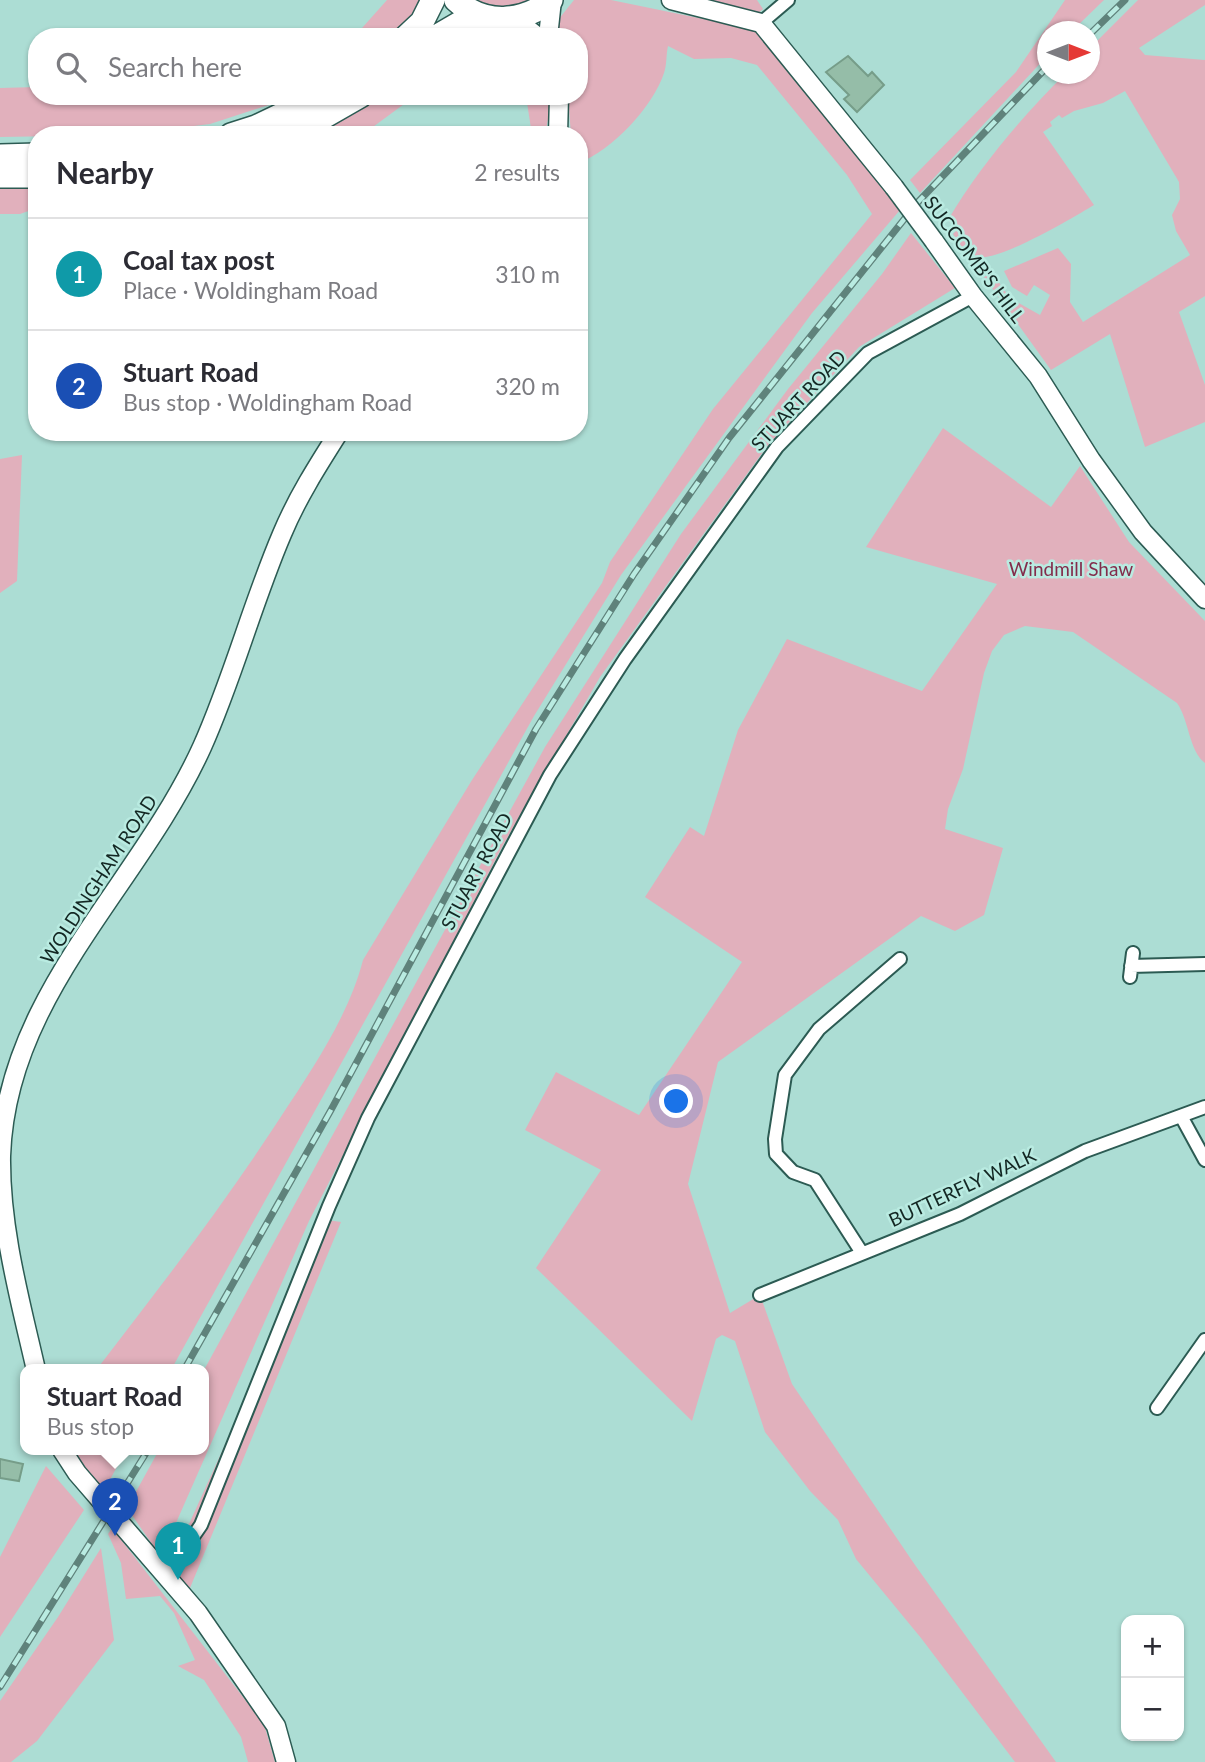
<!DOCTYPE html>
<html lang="en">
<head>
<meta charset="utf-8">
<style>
  :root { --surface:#fff; --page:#f2f2f3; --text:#2b2b33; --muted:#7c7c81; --line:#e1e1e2; --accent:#db2777 }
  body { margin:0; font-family:Lato,sans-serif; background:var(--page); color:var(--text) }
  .controls { position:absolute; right:21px; bottom:21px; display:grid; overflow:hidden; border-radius:14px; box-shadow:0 2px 5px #0004 }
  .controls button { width:63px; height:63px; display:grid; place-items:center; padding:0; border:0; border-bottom:2px solid var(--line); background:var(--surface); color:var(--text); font:35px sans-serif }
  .compass { position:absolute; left:1037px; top:21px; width:63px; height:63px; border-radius:50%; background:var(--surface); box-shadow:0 2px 5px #0004; rotate:90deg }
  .you { position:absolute; left:677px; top:1102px; width:24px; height:24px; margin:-18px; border:5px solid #fff; border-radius:50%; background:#1a73e8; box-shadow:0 0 0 10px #1a73e833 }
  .badge { display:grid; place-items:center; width:46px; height:46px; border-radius:50%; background:var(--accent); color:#fff; font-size:23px; font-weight:700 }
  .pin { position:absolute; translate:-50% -58px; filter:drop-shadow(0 2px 4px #0008) }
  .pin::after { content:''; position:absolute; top:37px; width:24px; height:21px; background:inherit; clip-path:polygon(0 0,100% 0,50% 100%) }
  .popup { position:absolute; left:20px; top:1364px; width:189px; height:91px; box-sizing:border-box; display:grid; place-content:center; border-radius:14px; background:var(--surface); filter:drop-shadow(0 2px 5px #0005); font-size:23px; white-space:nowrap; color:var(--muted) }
  .popup b { font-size:26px; color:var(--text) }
  .popup::after { content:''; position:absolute; left:50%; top:100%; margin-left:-14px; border:14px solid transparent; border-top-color:var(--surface) }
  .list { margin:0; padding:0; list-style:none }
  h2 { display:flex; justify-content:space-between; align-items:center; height:91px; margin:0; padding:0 28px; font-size:30px }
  h2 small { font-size:23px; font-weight:400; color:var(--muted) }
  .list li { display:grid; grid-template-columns:46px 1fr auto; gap:21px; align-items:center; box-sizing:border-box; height:112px; padding:0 28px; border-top:2px solid var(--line) }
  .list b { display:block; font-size:26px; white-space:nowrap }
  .list p { margin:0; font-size:23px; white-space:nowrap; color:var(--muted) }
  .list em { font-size:23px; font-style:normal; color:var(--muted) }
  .icon { flex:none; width:38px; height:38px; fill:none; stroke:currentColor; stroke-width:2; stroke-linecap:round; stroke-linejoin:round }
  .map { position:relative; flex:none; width:1205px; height:1762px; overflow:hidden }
  .search { position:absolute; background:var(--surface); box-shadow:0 2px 5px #0004; left:28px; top:28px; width:560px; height:77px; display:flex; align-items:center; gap:18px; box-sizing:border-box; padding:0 24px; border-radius:28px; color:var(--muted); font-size:26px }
  .panel { position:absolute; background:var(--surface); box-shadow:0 2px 5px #0004; left:28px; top:126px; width:560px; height:315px; border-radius:28px }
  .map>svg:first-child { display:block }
  .green { fill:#e1b0bc }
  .building { fill:#95bda8; stroke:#769d89; stroke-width:2 }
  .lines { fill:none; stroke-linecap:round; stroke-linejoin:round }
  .street-casing { stroke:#2c5b53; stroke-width:16 }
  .secondary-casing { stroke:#2c5b53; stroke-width:21 }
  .highway-casing { stroke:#2c5b53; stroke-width:26 }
  .street { stroke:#fff; stroke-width:12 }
  .secondary { stroke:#fff; stroke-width:18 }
  .highway { stroke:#fff; stroke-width:23 }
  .rail-casing { stroke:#5f827b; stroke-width:7 }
  .rail { stroke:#b9ebe1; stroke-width:4.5; stroke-dasharray:13; stroke-linecap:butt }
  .secondary-bridge-casing { stroke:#2c5b53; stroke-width:21; stroke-linecap:butt }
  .secondary-bridge { stroke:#fff; stroke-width:18 }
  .labels { text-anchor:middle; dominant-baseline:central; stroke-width:5; stroke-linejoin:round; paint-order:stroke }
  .street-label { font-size:19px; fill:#132723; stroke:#b9ebe1 }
  .park-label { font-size:19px; fill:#832c4b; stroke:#b9ebe1 }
</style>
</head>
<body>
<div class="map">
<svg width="1205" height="1762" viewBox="0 0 1205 1762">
  <rect width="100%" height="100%" fill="#acddd4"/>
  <path class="green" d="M 387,0 L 424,0 C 403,35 393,37 354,37 Z
    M 468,0 L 536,0 L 499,13 Z
    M 574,0 L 611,0 L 757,30 L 888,191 L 900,210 L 812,313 L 621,575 L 534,716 L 171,1370 L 69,1370 L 97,1369 C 161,1286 225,1203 282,1115 C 313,1068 349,1015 363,960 L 472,780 L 602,583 L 610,562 L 713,409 L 872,214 L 847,175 L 757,65 L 731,58 L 694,59 L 668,46 C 666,54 667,65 664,73 C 653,107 612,150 579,163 L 579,135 L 571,135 L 568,96 L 579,96 L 579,37 L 555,37 L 558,20 Z
    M 710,0 L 757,0 L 763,9 L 756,15 Z
    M 1065,0 L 1104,0 L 1072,31 L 1048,32 L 1047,56 L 920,193 L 910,180 L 1016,72 Z
    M 1138,0 L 1205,0 L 1205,5 L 1139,48 L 1145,55 L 1205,60 L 1205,296 L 1179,312 L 1205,385 L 1205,422 L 1145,447 L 1110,334 L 1051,370 L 984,277 L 992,273 L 1010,298 L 1040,315 L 1050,295 L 1034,285 L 1027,296 L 1012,287 L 1004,271 L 1058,248 L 1071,264 L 1070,302 L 1083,322 L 1190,255 L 1176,231 L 1172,215 L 1180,199 L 1179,182 L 1125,91 L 1103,103 L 1074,111 L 1062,118 L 1059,115 L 1050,122 L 1052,126 L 1043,132 L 1094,205 C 1074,217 997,263 976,257 C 965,253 959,243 953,234 L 957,230 L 948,220 C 980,166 1021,118 1065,74 L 1090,74 L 1090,48 Z
    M 507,30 L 523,37 L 462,37 L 466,34 Z
    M 37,87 L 37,96 L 296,96 L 210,124 L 122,135 L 0,137 L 0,88 Z
    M 381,96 L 415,96 L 362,135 L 319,135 Z
    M 526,96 L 548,96 L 550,109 L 545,135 L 532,135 Z
    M 0,186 L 37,186 L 37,208 L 20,214 L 0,214 Z
    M 911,233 L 955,288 L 859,347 L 768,445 L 600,677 L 502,847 L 309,1221 L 161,1557 L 127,1508 L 159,1450 L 204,1450 L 204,1370 L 545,747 L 681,534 L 788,389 L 882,274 Z
    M 943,428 L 1051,507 L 1080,466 L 1129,542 L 1205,621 L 1205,763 C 1189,751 1189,720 1177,703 L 1073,632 L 1025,626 L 1004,635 L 992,651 L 984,673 L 963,769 L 948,809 L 945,829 L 1003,848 L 984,915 L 955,931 L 921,916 L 718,1062 L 688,1184 L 730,1313 L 760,1295 L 792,1384 L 915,1565 L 1056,1762 L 1015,1762 L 921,1638 L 856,1559 L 838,1520 L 810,1491 L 765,1432 L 735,1341 L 722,1335 L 716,1339 L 692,1421 L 536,1268 L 601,1170 L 525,1130 L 556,1072 L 639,1115 L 742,962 L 645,897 L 690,827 L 704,836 L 738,730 L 787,639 L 922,691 L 997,584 L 866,547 Z
    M 22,455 L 17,581 L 0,593 L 0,459 Z
    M 327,1220 L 341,1222 L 190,1588 L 169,1568 Z
    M 73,1450 L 126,1450 L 105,1489 L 84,1469 Z
    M 46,1466 L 84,1510 L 0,1637 L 0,1557 Z
    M 112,1528 L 264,1724 L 275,1762 L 248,1762 L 241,1737 L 204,1680 L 178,1666 L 195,1660 L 174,1613 L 160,1596 L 126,1599 L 121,1563 L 108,1534 Z
    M 101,1548 L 114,1640 L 37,1741 L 11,1762 L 0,1762 L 0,1701 L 58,1617 Z"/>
  <path class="building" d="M 848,56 L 868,76 L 872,72 L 884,85 L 857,112 L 844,99 L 849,95 L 826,72 Z
    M 0,1459 L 23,1464 L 19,1481 L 0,1478 Z"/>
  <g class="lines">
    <g class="street-casing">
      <path id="street" d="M 761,23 L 788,0
        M 1131,966 L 1205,964
        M 1130,977 L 1133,953
        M 1181,1116 L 1205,1160
        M 862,1253 L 815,1180 L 793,1172 L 776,1154 L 775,1139 L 785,1075 L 819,1029 L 900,959
        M 760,1295 L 960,1214 L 1085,1151 L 1205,1107
        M 1157,1408 L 1205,1340
        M 167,1574 L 201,1525 L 329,1206 L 368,1118 L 550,775 L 625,659 L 777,447 L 868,353 L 973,296"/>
    </g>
    <g class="secondary-casing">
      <path id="secondary" d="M 671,0 L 761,23 L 894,187
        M 514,18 L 538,37
        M 548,37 L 552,0
        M 558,135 L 559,96
        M 934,241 L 973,296 L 1038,376 L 1091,460 L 1143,532 L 1205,599
        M 36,1370 C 20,1300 0,1228 1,1156 C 6,995 139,886 202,747 C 233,678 252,604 282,534 C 297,498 318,465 339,432
        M 62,1450 L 77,1473 L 198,1613 L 276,1726 L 286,1762"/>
    </g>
    <g class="highway-casing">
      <path id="highway" d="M 456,0 C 484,26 523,23 551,0
        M 406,37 L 422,22 L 433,0
        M 436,37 L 460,23 L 486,18
        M 231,135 L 256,127 L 321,96
        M 292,135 L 360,96
        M 0,156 L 37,155
        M 0,176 L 37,176"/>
    </g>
    <use href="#street" class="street"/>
    <use href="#secondary" class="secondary"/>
    <use href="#highway" class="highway"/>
    <g class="rail-casing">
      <path id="rail" d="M 1090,34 L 1125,0
        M 184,1370 L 331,1110 L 536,729 L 634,574 L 729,438 L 918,202 L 1048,66
        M 0,1687 L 148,1450"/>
    </g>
    <use href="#rail" class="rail"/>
    <g class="secondary-bridge-casing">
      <path id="secondary-bridge" d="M 894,187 L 934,241"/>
    </g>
    <use href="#secondary-bridge" class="secondary-bridge"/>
  </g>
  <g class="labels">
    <g class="street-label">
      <text transform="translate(975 259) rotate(53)">SUCCOMB'S HILL</text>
      <text transform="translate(798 400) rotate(-47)">STUART ROAD</text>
      <text transform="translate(476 871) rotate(-62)">STUART ROAD</text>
      <text transform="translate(98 879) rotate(-57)">WOLDINGHAM ROAD</text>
      <text transform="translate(962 1187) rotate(-25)">BUTTERFLY WALK</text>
    </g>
    <g class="park-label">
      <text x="1071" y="568">Windmill Shaw</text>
    </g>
  </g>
</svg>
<div class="controls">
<button>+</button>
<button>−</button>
</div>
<svg class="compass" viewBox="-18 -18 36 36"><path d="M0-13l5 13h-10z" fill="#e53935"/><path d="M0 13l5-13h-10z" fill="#7c7c81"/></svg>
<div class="you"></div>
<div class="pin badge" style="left:178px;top:1580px;background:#0f9aa8">1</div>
<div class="pin badge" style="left:115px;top:1536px;background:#1a4fb4">2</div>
<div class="popup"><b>Stuart Road</b>Bus stop</div>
<div class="search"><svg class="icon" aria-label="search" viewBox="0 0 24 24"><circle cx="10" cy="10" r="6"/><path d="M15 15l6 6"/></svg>Search here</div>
<section class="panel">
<h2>Nearby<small>2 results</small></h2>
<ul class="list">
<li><span class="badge" style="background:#0f9aa8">1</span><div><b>Coal tax post</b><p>Place · Woldingham Road</p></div><em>310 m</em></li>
<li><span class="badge" style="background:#1a4fb4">2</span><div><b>Stuart Road</b><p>Bus stop · Woldingham Road</p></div><em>320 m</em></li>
</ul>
</section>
</div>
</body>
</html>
